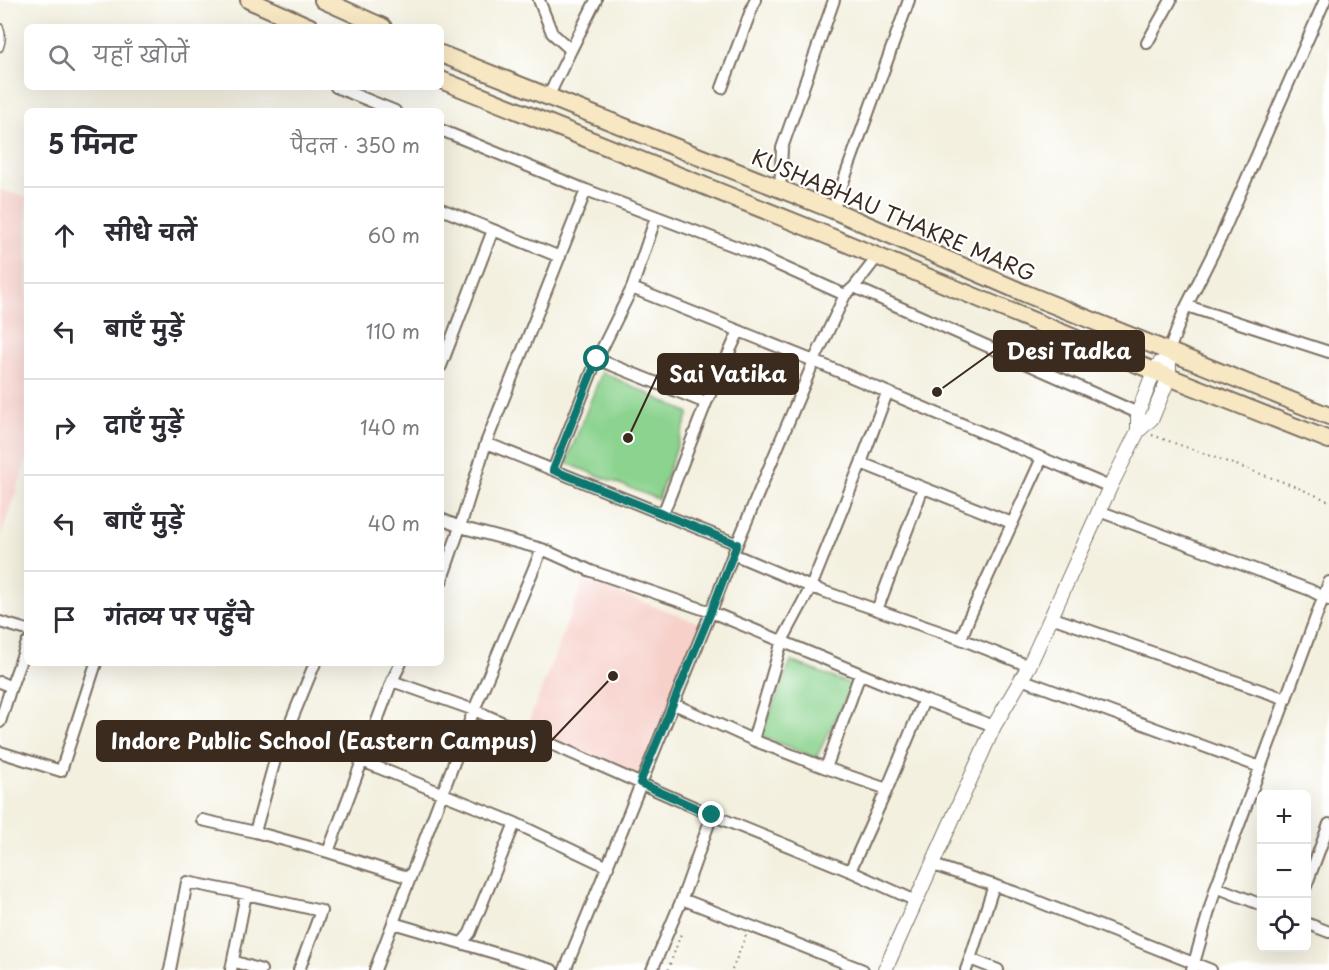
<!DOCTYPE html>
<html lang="hi">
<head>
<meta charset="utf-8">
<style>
  :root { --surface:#fff; --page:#f7f7f7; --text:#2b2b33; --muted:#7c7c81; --line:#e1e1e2 }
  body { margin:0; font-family:"Playpen Sans","Playpen Sans Deva",sans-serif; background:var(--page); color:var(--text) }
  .controls { position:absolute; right:18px; bottom:18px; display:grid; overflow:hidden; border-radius:9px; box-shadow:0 6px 24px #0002 }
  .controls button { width:54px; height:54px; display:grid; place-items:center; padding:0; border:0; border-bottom:2px solid var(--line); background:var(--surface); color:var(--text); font:30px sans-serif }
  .stop { position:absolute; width:18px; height:18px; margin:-14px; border:4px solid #0f766e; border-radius:50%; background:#fff }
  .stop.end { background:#0f766e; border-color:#fff; box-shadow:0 2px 6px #0008 }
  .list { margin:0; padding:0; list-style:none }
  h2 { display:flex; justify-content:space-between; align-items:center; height:78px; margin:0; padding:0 24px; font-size:26px }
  h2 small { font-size:20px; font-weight:400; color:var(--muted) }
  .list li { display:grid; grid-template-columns:39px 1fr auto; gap:18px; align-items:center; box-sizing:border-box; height:96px; padding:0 24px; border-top:2px solid var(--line) }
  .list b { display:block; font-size:22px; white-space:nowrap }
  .list em { font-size:20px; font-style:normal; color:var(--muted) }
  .icon { flex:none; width:33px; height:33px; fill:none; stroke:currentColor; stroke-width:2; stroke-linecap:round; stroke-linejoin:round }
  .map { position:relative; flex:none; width:1329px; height:970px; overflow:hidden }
  .search { position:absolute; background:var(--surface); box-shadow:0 6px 24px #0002; left:24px; top:24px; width:420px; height:66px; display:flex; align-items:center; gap:15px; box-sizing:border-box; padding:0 21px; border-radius:9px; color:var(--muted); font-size:22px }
  .panel { position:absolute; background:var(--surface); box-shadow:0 6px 24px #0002; left:24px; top:108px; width:420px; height:558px; border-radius:9px }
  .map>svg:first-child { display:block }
  .built { fill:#f7d0ca }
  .park { fill:#8bd38e; stroke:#637e56; stroke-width:1.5 }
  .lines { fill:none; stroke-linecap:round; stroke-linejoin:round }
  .service-casing { stroke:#7b6f62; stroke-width:8 }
  .minor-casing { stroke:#7b6f62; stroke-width:14 }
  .tertiary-casing { stroke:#7b6f62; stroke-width:16 }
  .secondary-casing { stroke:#7b6f62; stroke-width:20 }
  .path { stroke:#7b6f62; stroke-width:2; stroke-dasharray:1.5 4.5; stroke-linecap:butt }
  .service { stroke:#fff; stroke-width:5 }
  .minor { stroke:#fff; stroke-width:10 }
  .tertiary { stroke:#fff; stroke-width:14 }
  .secondary { stroke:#f8e7c3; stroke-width:16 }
  .route { stroke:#0f766e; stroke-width:8 }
  .labels { text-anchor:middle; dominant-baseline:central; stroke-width:4.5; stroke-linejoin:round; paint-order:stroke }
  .street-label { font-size:21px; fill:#3b2a1e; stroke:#fff }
  .leader { fill:none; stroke:#3b2a1e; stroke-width:2 }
  .callout-dot { fill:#3b2a1e; stroke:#fff; stroke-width:2 }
  .callout { fill:#3b2a1e; stroke:#3b2a1e; stroke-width:2 }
  .callout-label { font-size:22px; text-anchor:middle; font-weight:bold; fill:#fff }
</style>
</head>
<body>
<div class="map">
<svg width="1329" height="970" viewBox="0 0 1329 970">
  <rect width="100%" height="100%" fill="#fff"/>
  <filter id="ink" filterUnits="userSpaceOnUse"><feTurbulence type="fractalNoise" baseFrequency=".0167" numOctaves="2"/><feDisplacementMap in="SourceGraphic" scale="12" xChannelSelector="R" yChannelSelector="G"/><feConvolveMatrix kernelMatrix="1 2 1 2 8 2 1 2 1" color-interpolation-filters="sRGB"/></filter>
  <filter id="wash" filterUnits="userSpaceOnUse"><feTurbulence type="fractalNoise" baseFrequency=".008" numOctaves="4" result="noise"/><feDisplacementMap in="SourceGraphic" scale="24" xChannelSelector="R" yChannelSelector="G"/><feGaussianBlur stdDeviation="1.35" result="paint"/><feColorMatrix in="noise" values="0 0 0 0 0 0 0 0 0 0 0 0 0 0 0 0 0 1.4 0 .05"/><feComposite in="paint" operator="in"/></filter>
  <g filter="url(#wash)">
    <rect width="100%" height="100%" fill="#f3f0df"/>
    <path class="built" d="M 0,190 L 27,197 L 27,459 L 0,539 Z
      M 584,580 L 702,624 L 640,775 L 526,729 Z"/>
    <path class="park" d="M 602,372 L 689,413 L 658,499 L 566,463 Z
      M 791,661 L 852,685 L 816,758 L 761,736 Z"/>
  </g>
  <g filter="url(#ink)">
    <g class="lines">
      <g class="service-casing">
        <path id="service" d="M 0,27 C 3,35 3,40 0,48"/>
      </g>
      <g class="minor-casing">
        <path id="minor" d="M 539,0 L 552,33 L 571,50 L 548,97
          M 1147,43 L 1171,0
          M 571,50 L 596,0
          M 336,87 L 395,111
          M 722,88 L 755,0
          M 441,130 L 586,190
          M 780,189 L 782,148 L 834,0
          M 441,209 L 560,257
          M 833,210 L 909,0
          M 854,287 L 1138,413
          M 632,288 L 814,361 L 1110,487
          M 1187,306 L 1329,352
          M 1169,351 L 1184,311 L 1221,237 L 1325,0
          M 597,359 L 706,403
          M 441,366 L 493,230
          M 486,443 L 586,190 L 750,252 L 845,295
          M 861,463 L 1012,523
          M 553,470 L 597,359 L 632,288 L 656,217
          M 1099,511 L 1310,590 L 1329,600
          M 663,514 L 706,403 L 739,331
          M 441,519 L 460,527 L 542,549 L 591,571 L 711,612 L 924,700 L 994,726
          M 733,554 L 811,587 L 961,639 L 1029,666
          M 441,582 L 460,527 L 486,443 L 737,544
          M 877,610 L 923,488
          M 1051,617 L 1286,699
          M 0,622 L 27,630
          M 961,639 L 969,618 L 1042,458
          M 315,663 L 275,760 L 255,832 L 328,852 L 410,878
          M 1021,679 L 1260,767
          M 392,681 L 474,710 L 712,815 L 850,871 L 916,901
          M 0,682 L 11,687 L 0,722
          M 11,687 L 27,643
          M 674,704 L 753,740 L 826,768 L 887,789
          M 753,740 L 782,641 L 811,587 L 861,463 L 887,393
          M 0,752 L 61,771 L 96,663
          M 362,761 L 515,823 L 608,867
          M 826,768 L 860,674
          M 202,820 L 255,832
          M 328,852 L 392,681 L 401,663
          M 933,865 L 1014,892 L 1211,970
          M 850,871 L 887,789 L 924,700
          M 1306,886 L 1329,824
          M 1216,887 L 1262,905
          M 682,899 L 863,970
          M 393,923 L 552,970
          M 1306,923 L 1329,932
          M 462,943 L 470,933 L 515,823
          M 970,959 L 994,885
          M 233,961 L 261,970
          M 170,970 L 187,882 L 246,894 L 321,911 L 299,970
          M 231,970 L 246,894
          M 375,970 L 474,710 L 542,549
          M 565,970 L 711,612 L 737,544 L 814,361 L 845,295 L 854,287 L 878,256
          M 652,970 L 682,899 L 712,815
          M 966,970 L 970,959 L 998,970
          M 1192,970 L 1216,887 L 1329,582"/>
      </g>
      <g class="tertiary-casing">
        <path id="tertiary" d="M 1138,431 L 1138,413 L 1154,371 L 1160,363
          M 885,970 L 994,726 L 1029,666 L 1110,487 L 1138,431 L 1152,418 L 1169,377 L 1169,351"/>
      </g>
      <g class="secondary-casing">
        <path id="secondary" d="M 249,0 L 310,27
          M 323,0 L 383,27
          M 441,54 L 833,210 L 1024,293 L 1329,416
          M 441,80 L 814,230 L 1154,371 L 1329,440"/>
      </g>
      <path class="path" d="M 1152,435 L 1289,484 L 1329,501
        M 668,970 L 682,931
        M 732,970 L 746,935"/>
      <use href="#service" class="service"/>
      <use href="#minor" class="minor"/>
      <use href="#tertiary" class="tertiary"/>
      <use href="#secondary" class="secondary"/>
    </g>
  </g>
  <g class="lines" filter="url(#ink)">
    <path class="route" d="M 597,359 L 553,470 L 737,544 L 711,612 L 640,783 L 712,815"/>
  </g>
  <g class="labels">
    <g class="street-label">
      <text transform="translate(894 214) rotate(23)">KUSHABHAU THAKRE MARG</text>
    </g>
  </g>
  <path class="leader" d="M937 392L994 351M628 438L658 374M613 676L551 741"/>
  <g class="callout-dot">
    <circle cx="937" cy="392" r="6"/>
    <circle cx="628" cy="438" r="6"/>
    <circle cx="613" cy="676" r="6"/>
  </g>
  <g class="callout">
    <rect x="994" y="331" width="150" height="40" rx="6"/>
    <rect x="658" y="354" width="140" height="40" rx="6"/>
    <rect x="97" y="721" width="454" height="40" rx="6"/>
  </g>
  <g class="callout-label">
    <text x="1069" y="359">Desi Tadka</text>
    <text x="728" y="382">Sai Vatika</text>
    <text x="324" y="749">Indore Public School (Eastern Campus)</text>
  </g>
</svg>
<div class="controls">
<button>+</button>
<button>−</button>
<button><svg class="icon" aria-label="locate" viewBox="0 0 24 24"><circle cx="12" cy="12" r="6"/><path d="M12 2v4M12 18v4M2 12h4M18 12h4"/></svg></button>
</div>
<div class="stop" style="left:597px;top:359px"></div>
<div class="stop end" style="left:712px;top:815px"></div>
<div class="search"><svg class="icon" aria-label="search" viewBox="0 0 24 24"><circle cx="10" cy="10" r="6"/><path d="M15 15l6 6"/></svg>यहाँ खोजें</div>
<section class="panel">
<h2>5 मिनट<small>पैदल · 350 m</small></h2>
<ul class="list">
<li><svg class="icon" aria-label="ahead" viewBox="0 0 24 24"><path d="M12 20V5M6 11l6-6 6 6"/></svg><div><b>सीधे चलें</b></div><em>60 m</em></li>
<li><svg class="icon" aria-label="left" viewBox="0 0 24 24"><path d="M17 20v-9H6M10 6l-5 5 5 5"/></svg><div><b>बाएँ मुड़ें</b></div><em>110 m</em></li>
<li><svg class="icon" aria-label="right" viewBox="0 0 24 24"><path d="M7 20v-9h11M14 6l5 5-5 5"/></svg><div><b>दाएँ मुड़ें</b></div><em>140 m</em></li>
<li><svg class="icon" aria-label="left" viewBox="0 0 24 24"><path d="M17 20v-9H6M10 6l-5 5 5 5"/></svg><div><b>बाएँ मुड़ें</b></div><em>40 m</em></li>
<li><svg class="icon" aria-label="arrive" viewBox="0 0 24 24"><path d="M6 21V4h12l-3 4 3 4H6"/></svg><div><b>गंतव्य पर पहुँचे</b></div></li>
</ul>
</section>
</div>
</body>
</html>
